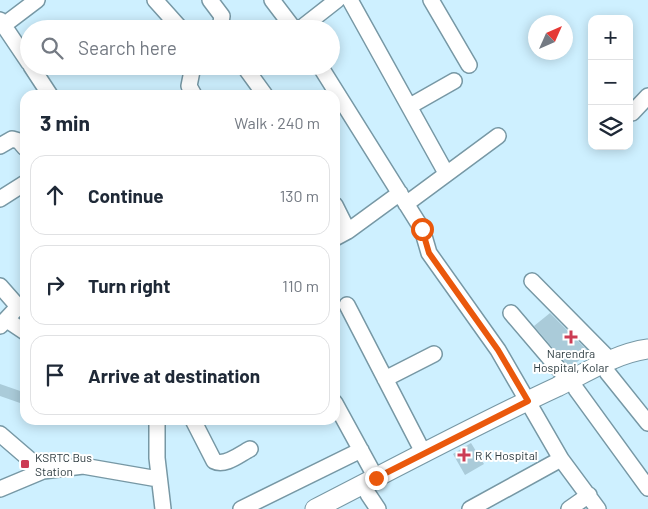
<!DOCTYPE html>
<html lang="en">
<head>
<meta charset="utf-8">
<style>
  :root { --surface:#fff; --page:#f2f2f3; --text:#1f2937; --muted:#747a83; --line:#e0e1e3 }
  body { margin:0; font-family:Barlow,sans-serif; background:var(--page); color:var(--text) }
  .controls { position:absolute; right:15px; top:15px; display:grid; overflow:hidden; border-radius:10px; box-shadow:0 2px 12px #0003 }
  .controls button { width:45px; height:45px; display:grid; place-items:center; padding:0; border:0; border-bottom:1px solid var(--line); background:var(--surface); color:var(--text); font:25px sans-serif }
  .compass { position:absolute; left:528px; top:15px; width:45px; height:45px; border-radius:50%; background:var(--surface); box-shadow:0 2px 12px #0003; rotate:45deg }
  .stop { position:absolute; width:15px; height:15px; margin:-11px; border:4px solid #ea580c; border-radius:50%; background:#fff }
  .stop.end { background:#ea580c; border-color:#fff; box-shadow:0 1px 5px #0008 }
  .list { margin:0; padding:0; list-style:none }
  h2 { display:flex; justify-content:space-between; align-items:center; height:65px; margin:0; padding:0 20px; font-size:21px }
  h2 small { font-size:16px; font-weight:400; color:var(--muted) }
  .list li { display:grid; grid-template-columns:32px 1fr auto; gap:15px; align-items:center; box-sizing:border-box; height:80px; margin:0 10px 10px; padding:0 10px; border:1px solid var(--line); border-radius:15px }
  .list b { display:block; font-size:19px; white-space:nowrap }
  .list em { font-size:16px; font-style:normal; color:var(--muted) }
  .icon { flex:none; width:28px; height:28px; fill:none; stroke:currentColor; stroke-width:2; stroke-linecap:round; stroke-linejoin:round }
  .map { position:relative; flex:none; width:648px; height:509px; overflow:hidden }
  .search { position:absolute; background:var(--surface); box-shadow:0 2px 12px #0003; left:20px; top:20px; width:320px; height:55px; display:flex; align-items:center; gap:12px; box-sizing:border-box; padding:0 18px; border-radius:28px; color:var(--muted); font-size:19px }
  .panel { position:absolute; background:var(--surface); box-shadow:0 2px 12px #0003; left:20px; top:90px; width:320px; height:335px; border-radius:15px }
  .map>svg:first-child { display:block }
  .building { fill:#aacbd9 }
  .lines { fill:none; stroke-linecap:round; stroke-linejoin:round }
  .minor-casing { stroke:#7798a5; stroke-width:18 }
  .major-casing { stroke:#7798a5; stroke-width:21 }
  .minor { stroke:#fff; stroke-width:15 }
  .major { stroke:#fff; stroke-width:19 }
  .route { stroke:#ea580c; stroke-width:6 }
  .poi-dot { fill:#cc3c54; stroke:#fff; stroke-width:2 }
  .labels { text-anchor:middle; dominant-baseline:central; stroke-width:4; stroke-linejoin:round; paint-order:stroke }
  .poi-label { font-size:12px; fill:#2f3d42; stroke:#fff; text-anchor:start }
</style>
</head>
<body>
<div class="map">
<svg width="648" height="509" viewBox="0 0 648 509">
  <rect width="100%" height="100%" fill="#cef0ff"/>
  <path class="building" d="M 550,313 L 589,352 L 570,368 L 534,326 Z
    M 0,384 L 23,392 L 20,403 L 0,396 Z
    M 471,443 L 484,464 L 465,475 L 453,454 Z"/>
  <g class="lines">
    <g class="minor-casing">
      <path id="minor" d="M 155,0 L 181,29
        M 210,0 L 222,16 L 220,29
        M 272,0 L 294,29
        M 350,0 L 446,173
        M 431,0 L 469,65
        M 0,20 L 29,63
        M 4,25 L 37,0
        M 300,29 L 337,0
        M 31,66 L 50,95
        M 193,66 L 189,86 L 194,95
        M 244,66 L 265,95
        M 320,66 L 422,229 L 429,253 L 498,350 L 561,459 L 598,509
        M 410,106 L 454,81
        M 632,113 L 648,96
        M 0,146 L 12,139 L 19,141 L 25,148
        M 0,199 L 25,183
        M 406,204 L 498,136
        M 335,205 L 348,231
        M 335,238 L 348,231 L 400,193
        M 532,281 L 611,361
        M 0,286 L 15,303 L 16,309 L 0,326
        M 347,305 L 424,454
        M 511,313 L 569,381
        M 7,320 L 25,332
        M 607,372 L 648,423
        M 385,379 L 434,354
        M 576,389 L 648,488
        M 335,403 L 376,478
        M 157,420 L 157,458 L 163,509
        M 193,420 L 214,461 C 225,467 240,454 250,449
        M 0,434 L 43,471
        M 0,489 L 43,471 L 83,466 L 158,479
        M 368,494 L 378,509
        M 241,509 L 361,450
        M 470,509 L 561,459
        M 569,509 L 589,495"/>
    </g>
    <g class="major-casing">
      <path id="major" d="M 315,509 C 395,468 475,425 557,387 C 585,373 617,353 648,349"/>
    </g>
    <use href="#minor" class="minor"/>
    <use href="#major" class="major"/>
  </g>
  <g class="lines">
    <path class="route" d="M 376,478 L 528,401 L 498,350 L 429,253 L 422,229"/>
  </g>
  <g class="poi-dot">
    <path d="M568.5 329.5h5v5h5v5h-5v5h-5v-5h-5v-5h5z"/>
    <path d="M461.5 447.5h5v5h5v5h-5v5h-5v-5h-5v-5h5z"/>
    <rect x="20" y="459" width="10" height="10" rx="2.5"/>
  </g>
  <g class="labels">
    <g class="poi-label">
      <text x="571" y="353" text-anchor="middle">Narendra<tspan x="571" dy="14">Hospital, Kolar</tspan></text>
      <text x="475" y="455">R K Hospital</text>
      <text x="35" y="457">KSRTC Bus<tspan x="35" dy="14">Station</tspan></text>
    </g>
  </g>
</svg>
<div class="controls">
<button>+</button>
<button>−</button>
<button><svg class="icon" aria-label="layers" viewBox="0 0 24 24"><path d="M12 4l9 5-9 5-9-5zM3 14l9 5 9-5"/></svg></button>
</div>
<svg class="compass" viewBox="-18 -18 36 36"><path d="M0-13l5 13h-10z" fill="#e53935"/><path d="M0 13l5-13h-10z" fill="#747a83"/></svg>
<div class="stop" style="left:422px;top:229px"></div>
<div class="stop end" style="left:376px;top:478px"></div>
<div class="search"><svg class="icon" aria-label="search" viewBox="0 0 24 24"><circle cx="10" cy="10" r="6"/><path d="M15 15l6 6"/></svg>Search here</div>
<section class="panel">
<h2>3 min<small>Walk · 240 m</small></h2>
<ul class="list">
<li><svg class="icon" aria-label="ahead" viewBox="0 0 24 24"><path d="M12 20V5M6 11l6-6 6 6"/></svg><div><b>Continue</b></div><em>130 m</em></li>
<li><svg class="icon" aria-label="right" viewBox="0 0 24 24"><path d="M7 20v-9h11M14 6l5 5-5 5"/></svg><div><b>Turn right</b></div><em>110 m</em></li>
<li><svg class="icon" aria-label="arrive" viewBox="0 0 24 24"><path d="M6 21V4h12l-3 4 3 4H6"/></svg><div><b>Arrive at destination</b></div></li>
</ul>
</section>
</div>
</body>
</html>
